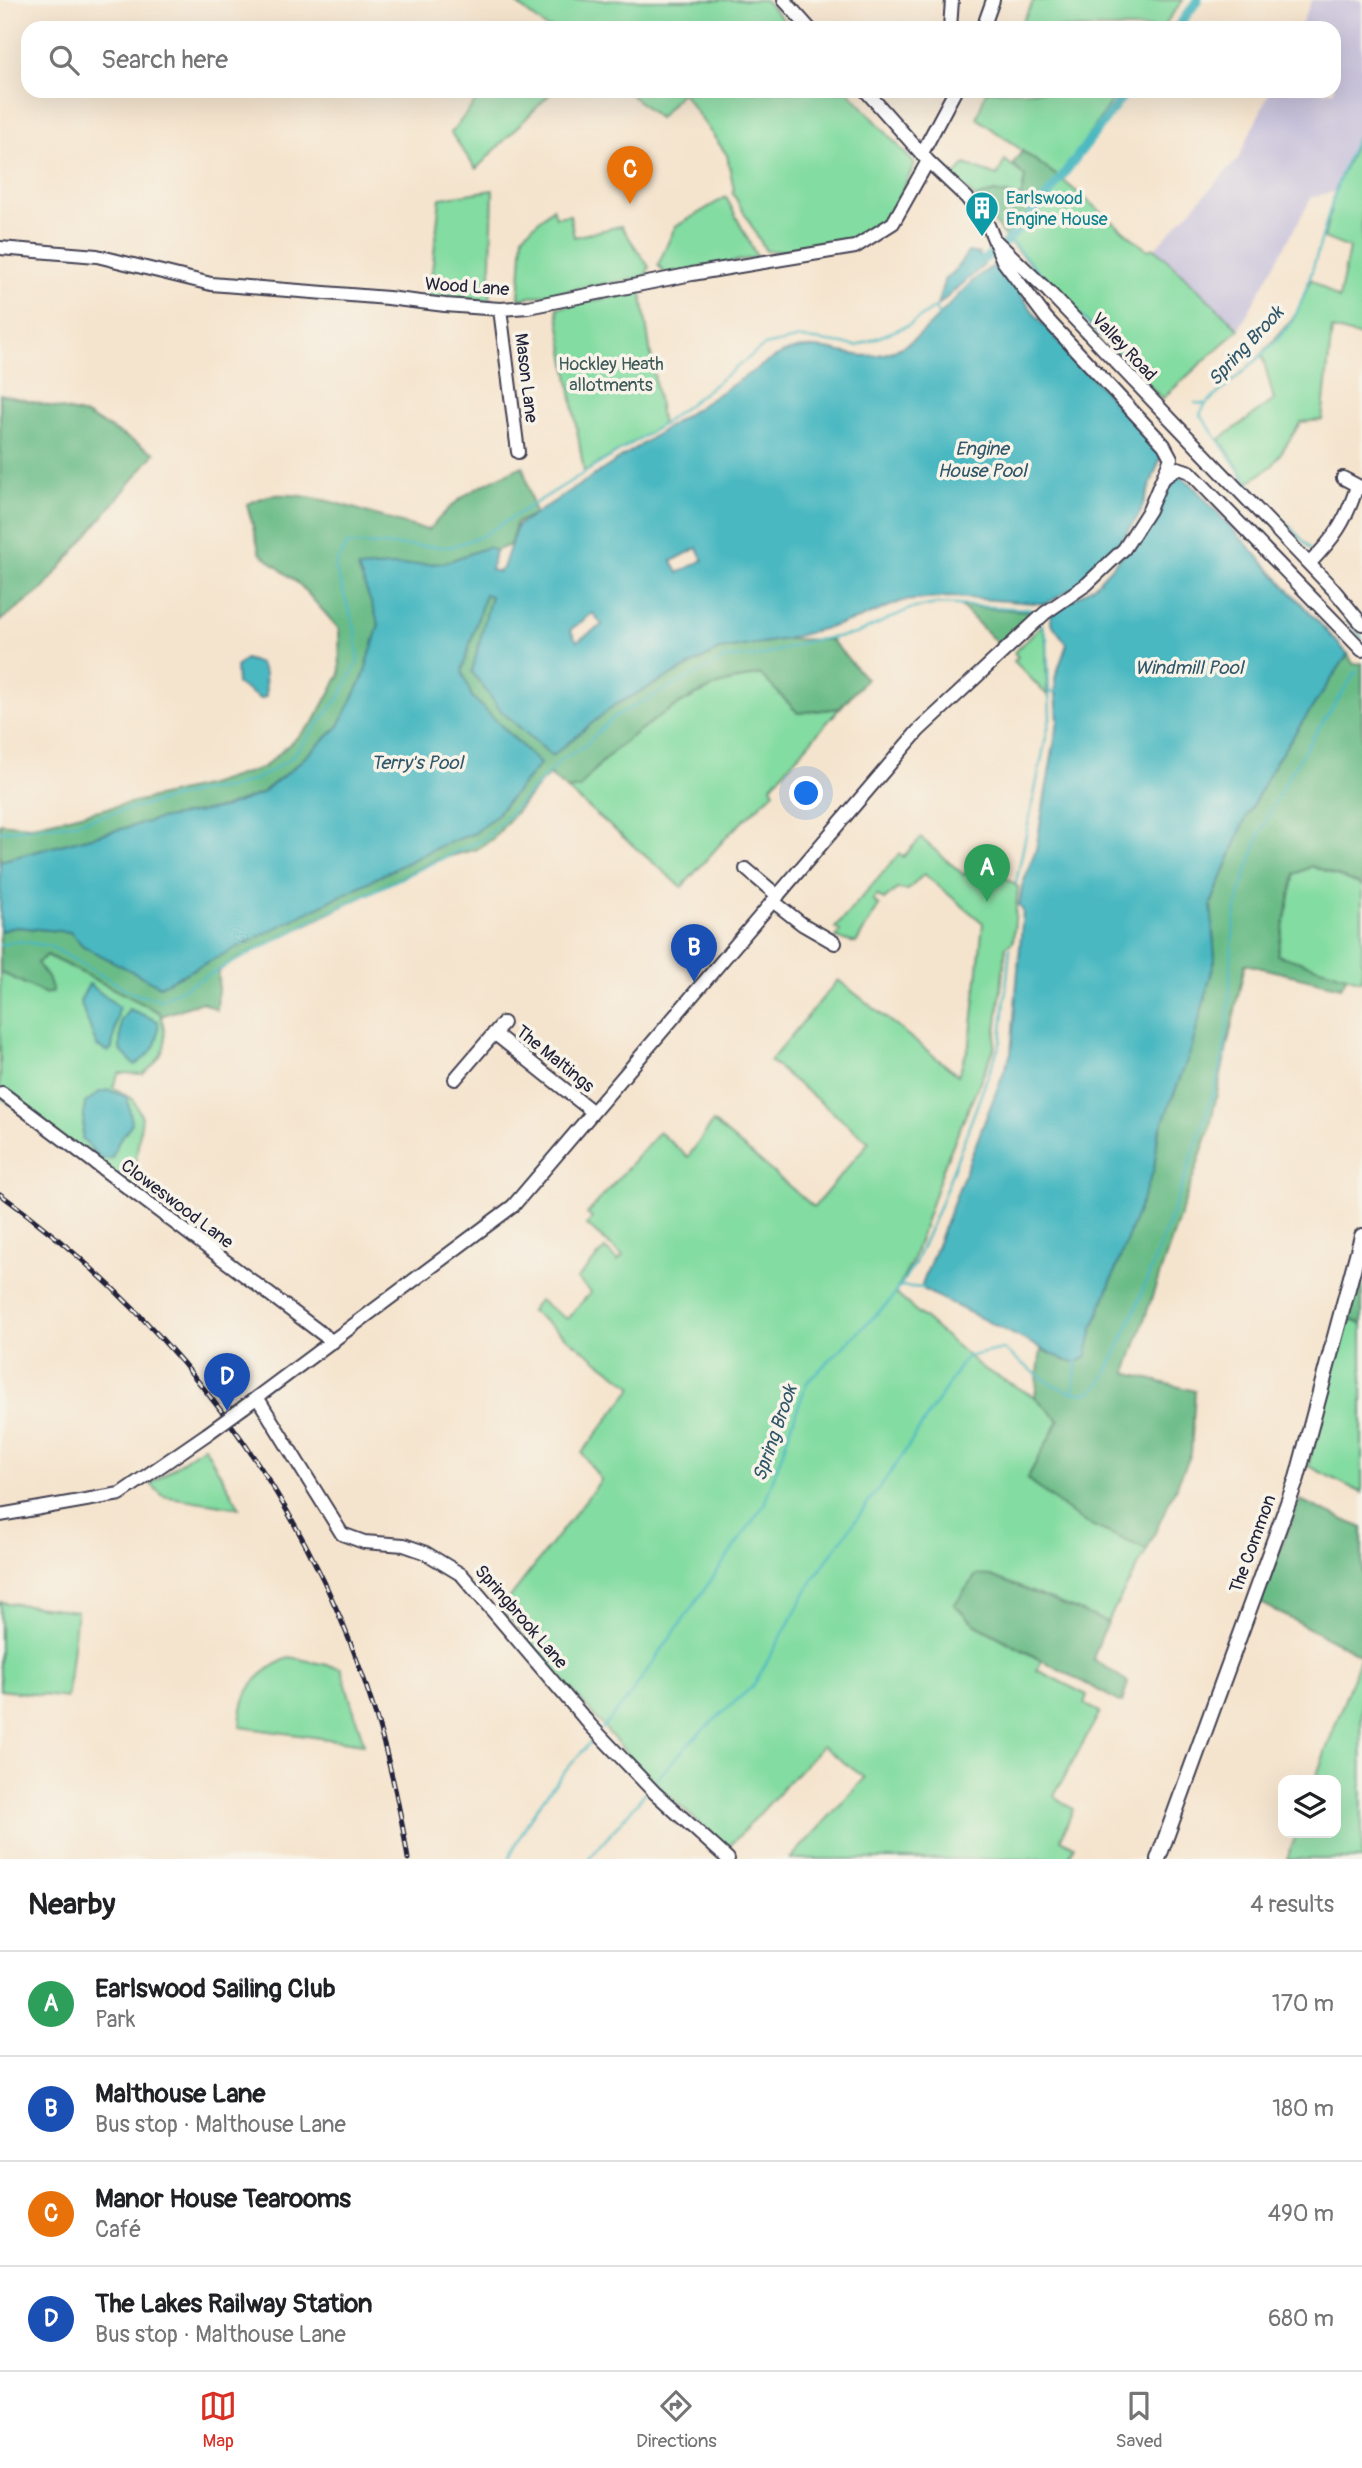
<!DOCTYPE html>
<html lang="en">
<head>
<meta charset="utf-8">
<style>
  :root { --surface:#fff; --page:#f6f6f6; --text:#202124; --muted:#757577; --line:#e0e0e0; --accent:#d93025 }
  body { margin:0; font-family:Pangolin,sans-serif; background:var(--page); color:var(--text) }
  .controls { position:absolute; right:21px; bottom:21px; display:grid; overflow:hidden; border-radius:14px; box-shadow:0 7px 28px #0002 }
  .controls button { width:63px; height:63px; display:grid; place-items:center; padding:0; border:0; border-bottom:2px solid var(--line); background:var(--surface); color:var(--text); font:35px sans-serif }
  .you { position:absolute; left:807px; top:794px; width:24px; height:24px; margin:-18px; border:5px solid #fff; border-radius:50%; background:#1a73e8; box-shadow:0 0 0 10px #1a73e833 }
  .badge { display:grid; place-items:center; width:46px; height:46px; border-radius:50%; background:var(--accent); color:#fff; font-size:23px; font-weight:700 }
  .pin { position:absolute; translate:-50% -58px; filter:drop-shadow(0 2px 4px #0008) }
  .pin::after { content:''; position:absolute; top:37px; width:24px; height:21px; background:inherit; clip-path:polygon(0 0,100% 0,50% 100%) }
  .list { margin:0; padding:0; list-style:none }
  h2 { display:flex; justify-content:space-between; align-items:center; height:91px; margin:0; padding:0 28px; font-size:30px }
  h2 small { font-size:23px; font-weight:400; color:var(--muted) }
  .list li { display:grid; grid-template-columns:46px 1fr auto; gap:21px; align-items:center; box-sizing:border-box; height:105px; padding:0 28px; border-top:2px solid var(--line) }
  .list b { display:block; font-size:26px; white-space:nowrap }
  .list p { margin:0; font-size:23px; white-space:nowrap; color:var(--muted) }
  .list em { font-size:23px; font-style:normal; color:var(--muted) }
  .icon { flex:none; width:38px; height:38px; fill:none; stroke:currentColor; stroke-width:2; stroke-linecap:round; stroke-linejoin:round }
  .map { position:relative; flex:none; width:1362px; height:1859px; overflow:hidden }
  .search { position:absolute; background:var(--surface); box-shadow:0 7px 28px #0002; left:21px; right:21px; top:21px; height:77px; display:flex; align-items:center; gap:18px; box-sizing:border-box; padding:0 24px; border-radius:21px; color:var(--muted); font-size:26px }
  .sheet { height:511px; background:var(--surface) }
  nav { display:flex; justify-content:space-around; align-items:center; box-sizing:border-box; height:98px; border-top:2px solid var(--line); background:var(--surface); font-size:19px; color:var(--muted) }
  nav a { display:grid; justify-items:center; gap:4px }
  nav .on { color:var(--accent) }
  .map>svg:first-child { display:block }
  .industrial { fill:#c6c0da }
  .green { fill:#83dca1; stroke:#527f6e; stroke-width:2 }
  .forest { fill:#6abc87; stroke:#466f61; stroke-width:2 }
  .water { fill:#49b8c1; stroke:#366d7e; stroke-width:2; fill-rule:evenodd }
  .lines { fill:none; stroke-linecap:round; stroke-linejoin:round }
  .stream { stroke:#49b8c1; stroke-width:2.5 }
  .canal { stroke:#49b8c1; stroke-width:9 }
  .minor-casing { stroke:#423f51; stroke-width:16 }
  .major-casing { stroke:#423f51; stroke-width:18 }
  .minor { stroke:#fff; stroke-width:12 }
  .major { stroke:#fff; stroke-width:14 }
  .rail-casing { stroke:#22223b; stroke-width:5 }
  .rail { stroke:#f7f3e8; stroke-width:2.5; stroke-dasharray:8; stroke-linecap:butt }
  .minor-bridge-casing { stroke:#423f51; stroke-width:16; stroke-linecap:butt }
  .minor-bridge { stroke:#fff; stroke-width:12 }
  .labels { text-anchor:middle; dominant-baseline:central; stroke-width:7; stroke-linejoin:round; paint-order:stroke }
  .culture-label { font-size:18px; fill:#0d838f; stroke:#f7f3e8; text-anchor:start }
  .street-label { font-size:18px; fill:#22223b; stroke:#f7f3e8 }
  .park-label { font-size:18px; fill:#3f5a5a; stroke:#f7f3e8 }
  .water-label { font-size:19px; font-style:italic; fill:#30566a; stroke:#f7f3e8 }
</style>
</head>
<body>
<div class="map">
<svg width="1362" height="1859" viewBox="0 0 1362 1859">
  <rect width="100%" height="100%" fill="#f7f3e8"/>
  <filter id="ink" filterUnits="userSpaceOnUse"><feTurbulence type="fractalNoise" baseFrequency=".0143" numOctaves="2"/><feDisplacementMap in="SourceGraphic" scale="14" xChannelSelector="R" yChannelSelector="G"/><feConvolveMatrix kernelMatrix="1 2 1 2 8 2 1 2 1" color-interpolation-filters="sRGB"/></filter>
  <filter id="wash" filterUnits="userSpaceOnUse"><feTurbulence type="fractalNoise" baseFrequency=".00686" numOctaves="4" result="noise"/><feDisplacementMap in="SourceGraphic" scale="28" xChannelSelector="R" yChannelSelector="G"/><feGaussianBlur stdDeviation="1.57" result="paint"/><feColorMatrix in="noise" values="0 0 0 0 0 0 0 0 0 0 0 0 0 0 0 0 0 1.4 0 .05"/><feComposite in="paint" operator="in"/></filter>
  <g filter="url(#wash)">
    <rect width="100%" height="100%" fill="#f5e4cd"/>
    <path class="industrial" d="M 1312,0 L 1362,0 L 1362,129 L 1336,187 L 1333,192 L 1312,197 L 1239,329 L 1155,248 L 1238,159 L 1270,91 L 1334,91 L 1334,28 L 1299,28 Z"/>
    <path class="green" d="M 512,0 L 765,0 L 791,28 L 547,28 Z
      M 1034,0 L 1183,0 L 1162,28 L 1019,28 Z
      M 484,91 L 553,91 L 476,169 L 451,133 Z
      M 626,91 L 848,91 L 915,164 C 907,179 900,198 890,212 C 864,250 807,250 766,251 L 732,192 L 734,190 L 727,155 L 682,92 L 659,118 Z
      M 986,91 L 1118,91 L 1060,178 L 1147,250 L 1155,248 L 1239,329 L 1162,399 L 1008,241 L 1060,178 L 977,118 Z
      M 1362,129 L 1362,337 L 1332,329 L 1322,420 L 1301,422 L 1273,465 L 1248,483 L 1220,439 L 1274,400 L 1262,354 L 1296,314 L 1311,279 L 1339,299 L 1349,248 L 1324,238 L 1336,187 Z
      M 1005,160 L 1025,177 L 1021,198 L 994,192 L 976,198 L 953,178 L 965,164 L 997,176 Z
      M 493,190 L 490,301 L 424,296 L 432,272 L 440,198 Z
      M 726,197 L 757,257 L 666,275 L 658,265 L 675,227 Z
      M 553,208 L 556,217 L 570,215 L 574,237 L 621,226 L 649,267 L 646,277 L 519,299 L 523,235 Z
      M 641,291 L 662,425 L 584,472 L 557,308 Z
      M 1041,625 L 1046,639 L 1047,695 L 1014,661 L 1018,657 L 1014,653 Z
      M 761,674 L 798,713 L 840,708 L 771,786 L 774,792 L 729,834 L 682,887 L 550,775 L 580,787 C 608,748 669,706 714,687 C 728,681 745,678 761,674 Z
      M 921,838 L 964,875 L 979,858 L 1018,887 L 1013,942 L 1006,946 L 994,1049 L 945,1163 L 912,1262 L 895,1293 L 982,1368 L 1035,1397 L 1059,1420 L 1027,1479 L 1080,1520 L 1147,1550 L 1107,1622 L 991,1576 L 976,1625 L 1042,1661 L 1037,1670 L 1087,1695 L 1084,1704 L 1100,1712 L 1054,1796 L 1073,1809 L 1061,1839 L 1074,1846 L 1068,1859 L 790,1859 L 865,1778 L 822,1746 L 727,1849 L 642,1771 L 501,1609 L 601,1480 L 582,1453 L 633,1387 L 531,1311 L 539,1300 L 567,1319 L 591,1292 L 577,1279 L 605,1249 L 618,1261 L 623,1256 L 587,1225 L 592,1218 L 587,1214 L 659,1132 L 688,1157 L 713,1122 L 814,1207 L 869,1142 L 770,1061 L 838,980 L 958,1075 L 970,1043 L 983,923 L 924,874 L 908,890 L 897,889 L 884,900 L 877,895 L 873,900 L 879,906 L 856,943 L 836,938 L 840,931 L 835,928 L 899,854 L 903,857 Z
      M 1312,866 L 1362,885 L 1362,981 L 1276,956 L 1295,874 Z
      M 46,955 L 160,1012 C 169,1043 168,1053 143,1074 L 119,1073 L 113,1087 L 133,1099 L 142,1117 L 132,1187 L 0,1097 L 0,972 L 52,992 L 48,978 L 37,963 Z
      M 1346,1318 L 1362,1324 L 1362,1493 L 1308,1466 Z
      M 204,1446 L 240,1508 L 163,1496 L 151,1484 Z
      M 0,1602 L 77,1611 L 67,1698 L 0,1690 Z
      M 1361,1655 L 1362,1859 L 1287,1859 L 1297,1833 L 1336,1833 L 1336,1780 L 1315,1780 Z
      M 290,1657 L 341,1668 L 364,1744 L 240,1727 C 241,1689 256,1673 290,1657 Z"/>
    <path class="forest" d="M 1022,151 L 1060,178 L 1008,241 L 976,198 L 994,192 L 1021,197 L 1025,177 L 1013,164 Z
      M 0,394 L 86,415 L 155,453 L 43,589 L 0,621 Z
      M 523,466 L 535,514 L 516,523 L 510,545 L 495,551 L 488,547 L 444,563 L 359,569 L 379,624 L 363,678 L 339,726 L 291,770 L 260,794 L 223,808 L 159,819 L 0,861 L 0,823 L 29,826 L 209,785 L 264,767 L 314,722 L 340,674 L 339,629 L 301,586 L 260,553 L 247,504 C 255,501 265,496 273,495 C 326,492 378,520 429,530 C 458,494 481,485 523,466 Z
      M 485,594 L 492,596 L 472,672 L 552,756 L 613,706 L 719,650 L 786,639 L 831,640 L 866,679 L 840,708 L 798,713 L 760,674 C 745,678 728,681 713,687 C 669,706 608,748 580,788 L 567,790 L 550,775 L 542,781 L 494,838 L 477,849 L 436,860 L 232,962 L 219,971 L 217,1010 L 202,1002 L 161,1016 L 159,1012 L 47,955 L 37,963 L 48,978 L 53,991 L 46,994 L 0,972 L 0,931 L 16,927 L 70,932 L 84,946 L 160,986 L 440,846 L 475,832 L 495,816 L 540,764 L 472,697 L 461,671 Z
      M 961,606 L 1029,611 L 1034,615 L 1000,646 Z
      M 1348,654 L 1353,664 L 1362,663 L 1362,885 L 1312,866 L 1295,874 L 1277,955 L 1347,976 L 1341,987 L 1245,964 L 1209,1131 L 1126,1373 L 1195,1391 L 1191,1454 L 1147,1550 L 1080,1520 L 1027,1479 L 1059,1420 L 1035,1397 L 1041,1349 L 1067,1361 L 1086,1357 L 1093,1328 L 1154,1169 L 1158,1135 L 1191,1050 L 1215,960 L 1211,904 L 1245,820 L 1275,763 Z
      M 1360,1267 L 1362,1267 L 1362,1324 L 1346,1318 Z
      M 1300,1500 L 1362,1528 L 1362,1656 L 1259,1602 Z
      M 976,1575 L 991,1576 L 1107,1622 L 1093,1659 L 1128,1682 L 1122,1703 L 976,1625 L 954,1605 Z"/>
    <path class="water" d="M 968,252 L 979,254 L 984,265 L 937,306 L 945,278 L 953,273 Z
      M 994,266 L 1002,268 L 1037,317 L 1162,454 L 1139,515 L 1115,549 L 1080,583 L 1046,604 L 952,597 L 902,601 L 859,619 L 786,639 L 719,650 L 613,706 L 552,756 L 502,712 L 472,672 L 491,596 L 485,594 L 462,671 L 472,697 L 540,764 L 495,816 L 475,833 L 440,846 L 160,986 L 83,946 L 70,932 L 16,927 L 0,931 L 0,861 L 159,819 L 223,808 L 260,794 L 291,770 L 339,726 L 363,678 L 379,624 L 358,568 L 444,563 L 488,547 L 495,551 L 491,570 L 498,572 L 503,568 L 517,526 L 764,364 C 777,356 788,349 804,348 C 840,345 862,367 900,348 C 937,329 958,285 994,266 ZM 697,548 L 703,560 L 678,573 L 672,561 ZM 593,613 L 602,625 L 577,641 L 570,630 Z
      M 1177,474 L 1191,484 L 1348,654 L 1275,763 L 1245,820 L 1211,904 L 1215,959 L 1191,1050 L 1158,1135 L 1154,1169 L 1093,1328 L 1086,1358 L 1077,1362 L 1067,1361 L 924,1290 L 922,1284 L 1011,1053 L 1023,911 L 1019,905 L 1022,886 L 1036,849 L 1058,721 L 1055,678 L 1067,644 L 1051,623 L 1051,615 L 1095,585 L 1132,545 Z
      M 245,659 L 259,663 L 265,673 L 266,696 L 261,699 L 237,684 L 236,667 Z
      M 89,984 L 119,1007 L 112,1048 L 108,1052 L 97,1046 L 80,1001 Z
      M 129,1009 L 158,1021 C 160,1043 153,1053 135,1065 L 120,1050 L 121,1021 Z
      M 109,1090 L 127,1097 L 132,1123 L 118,1143 L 112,1158 L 101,1159 L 82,1139 L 85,1103 L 100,1092 Z"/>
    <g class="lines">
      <path class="stream" d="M 1009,240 L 1115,352
        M 935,309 L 939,316
        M 1195,403 L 1206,404
        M 1310,548 L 1248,483 L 1200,414 L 1206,404 C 1230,382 1284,341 1297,312 C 1323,253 1329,186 1362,129
        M 1319,585 L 1362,638
        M 1050,693 L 1056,691
        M 0,831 L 70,824 L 201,791 L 229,788 L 257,779 L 289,760 L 340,697 L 358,661 L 356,632 L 335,566 L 347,544 L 450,547 L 482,536 L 662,425 L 764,346 L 800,338 L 857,346 L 909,325 L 937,306
        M 1016,883 L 1050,718 L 1047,639 L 1041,622
        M 0,945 L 17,941 L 50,946 L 135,994 L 161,1000 L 329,912 L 486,838 L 562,759 L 583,747 L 615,716 L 727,658 L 761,656 L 809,641 L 856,634 L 910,609 L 937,604 L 1030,609 L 1037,616
        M 900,1286 L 923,1288
        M 1073,1392 L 1077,1362
        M 602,1729 L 625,1702 L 764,1505 L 807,1382 L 889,1302 L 914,1265 L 938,1210 L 1001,1041 L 1010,948
        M 652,1784 L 694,1738 L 754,1685 L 814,1578 L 900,1459 L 966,1357 L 1003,1349 C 1023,1363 1070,1407 1095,1389 C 1119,1371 1215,1100 1223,1058 C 1233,1008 1227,955 1237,905 C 1240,890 1246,874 1251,859 C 1273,790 1318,731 1357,670
        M 509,1859 C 529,1811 561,1775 595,1737
        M 589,1859 L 646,1792"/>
      <path class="canal" d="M 1177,28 L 1198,0
        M 1005,243 L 1041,204 L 1127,91
        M 983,260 L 995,251"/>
    </g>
  </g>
  <g filter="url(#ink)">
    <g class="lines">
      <g class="minor-casing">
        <path id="minor" d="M 784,0 L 809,28
          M 950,28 L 952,0
          M 983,28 L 993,0
          M 922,153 L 955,91
          M 997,242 L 1048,291 L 1333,589 L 1362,624
          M 0,248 L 97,256 L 211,284 L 388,298 L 445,305 L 500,309 L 528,307 L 692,274 L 855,247 L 893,223 L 928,161
          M 500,309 L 518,452
          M 1165,477 L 1178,468 L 1190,472 L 1362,650
          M 1343,478 L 1362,488
          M 1309,564 C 1334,538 1346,522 1357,486
          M 746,869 L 778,896
          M 774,902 L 802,924 L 835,943
          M 494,1033 L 593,1112
          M 455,1079 L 503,1023
          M 2,1093 L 333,1342
          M 257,1397 L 342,1534 L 364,1542 L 404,1545 L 424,1552 L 462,1575 L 591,1726 L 655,1793 L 728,1859
          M 244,1407 L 513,1206 L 918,731 L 1045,613 L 1087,584 L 1124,549 L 1149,510 L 1171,458 L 1164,445 L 1046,318 L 1003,261 L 988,225 L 967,198 L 928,161 L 866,91
          M 0,1515 L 120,1494 L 207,1434"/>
      </g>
      <g class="major-casing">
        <path id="major" d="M 1158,1859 L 1297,1478 L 1362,1236"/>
      </g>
      <use href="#minor" class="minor"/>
      <use href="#major" class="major"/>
      <g class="rail-casing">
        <path id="rail" d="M 0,1194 C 221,1355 367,1587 408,1859"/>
      </g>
      <use href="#rail" class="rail"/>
      <g class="minor-bridge-casing">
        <path id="minor-bridge" d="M 207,1434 L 244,1407"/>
      </g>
      <use href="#minor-bridge" class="minor-bridge"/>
    </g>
  </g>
  <defs>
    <g id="building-pin" transform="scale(1.75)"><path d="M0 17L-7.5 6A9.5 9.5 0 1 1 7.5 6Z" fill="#0f9aa8" stroke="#f7f3e8"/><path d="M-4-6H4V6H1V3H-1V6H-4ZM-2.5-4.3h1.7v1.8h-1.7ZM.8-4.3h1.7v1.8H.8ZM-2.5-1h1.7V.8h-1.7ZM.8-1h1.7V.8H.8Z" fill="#fff"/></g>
  </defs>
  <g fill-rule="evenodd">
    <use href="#building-pin" x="982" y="208"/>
  </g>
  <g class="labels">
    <g class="culture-label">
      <text x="1006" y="198">Earlswood<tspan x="1006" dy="21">Engine House</tspan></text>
    </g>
    <g class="street-label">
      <text transform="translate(467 287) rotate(4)">Wood Lane</text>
      <text transform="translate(1124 347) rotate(47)">Valley Road</text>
      <text transform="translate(526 378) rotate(83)">Mason Lane</text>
      <text transform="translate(555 1059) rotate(39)">The Maltings</text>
      <text transform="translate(177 1204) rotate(37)">Cloweswood Lane</text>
      <text transform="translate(1253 1544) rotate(-70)">The Common</text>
      <text transform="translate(521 1617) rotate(49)">Springbrook Lane</text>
    </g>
    <g class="park-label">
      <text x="611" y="364">Hockley Heath<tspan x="611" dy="21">allotments</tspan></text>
    </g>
    <g class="water-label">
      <text transform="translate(1246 346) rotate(-47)">Spring Brook</text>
      <text x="982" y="449">Engine<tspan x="982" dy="22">House Pool</tspan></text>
      <text x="1189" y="668">Windmill Pool</text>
      <text x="417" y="763">Terry's Pool</text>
      <text transform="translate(775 1433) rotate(-71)">Spring Brook</text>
    </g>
  </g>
</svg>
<div class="controls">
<button><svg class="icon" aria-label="layers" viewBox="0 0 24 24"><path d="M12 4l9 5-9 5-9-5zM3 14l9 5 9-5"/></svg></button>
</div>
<div class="you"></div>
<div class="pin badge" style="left:987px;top:902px;background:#2e9e5b">A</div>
<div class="pin badge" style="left:694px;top:982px;background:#1a4fb4">B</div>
<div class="pin badge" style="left:630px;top:204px;background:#e8710a">C</div>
<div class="pin badge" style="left:227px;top:1411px;background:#1a4fb4">D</div>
<div class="search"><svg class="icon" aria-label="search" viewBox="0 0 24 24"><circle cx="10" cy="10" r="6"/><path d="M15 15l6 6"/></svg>Search here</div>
</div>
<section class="sheet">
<h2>Nearby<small>4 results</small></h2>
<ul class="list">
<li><span class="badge" style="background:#2e9e5b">A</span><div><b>Earlswood Sailing Club</b><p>Park</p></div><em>170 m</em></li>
<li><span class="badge" style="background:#1a4fb4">B</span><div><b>Malthouse Lane</b><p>Bus stop · Malthouse Lane</p></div><em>180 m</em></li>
<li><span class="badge" style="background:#e8710a">C</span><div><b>Manor House Tearooms</b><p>Café</p></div><em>490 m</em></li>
<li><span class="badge" style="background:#1a4fb4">D</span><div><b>The Lakes Railway Station</b><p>Bus stop · Malthouse Lane</p></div><em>680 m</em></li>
</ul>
</section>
<nav>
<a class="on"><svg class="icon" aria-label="map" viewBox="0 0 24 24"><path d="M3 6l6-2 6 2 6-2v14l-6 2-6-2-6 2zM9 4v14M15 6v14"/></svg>Map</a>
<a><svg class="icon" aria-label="directions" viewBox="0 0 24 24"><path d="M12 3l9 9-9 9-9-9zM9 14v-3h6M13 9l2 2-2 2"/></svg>Directions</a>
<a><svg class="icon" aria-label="saved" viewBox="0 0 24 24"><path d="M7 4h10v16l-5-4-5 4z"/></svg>Saved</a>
</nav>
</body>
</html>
